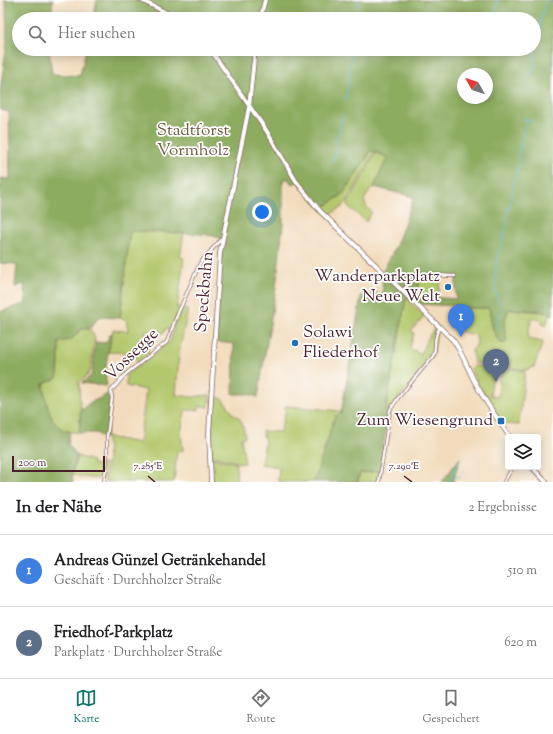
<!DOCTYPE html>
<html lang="de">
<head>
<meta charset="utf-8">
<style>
  :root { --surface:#fff; --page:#f6f6f6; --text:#202124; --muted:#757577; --line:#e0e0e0; --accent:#0f766e }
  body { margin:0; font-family:"Sorts Mill Goudy",serif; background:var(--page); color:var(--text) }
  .controls { position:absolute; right:12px; bottom:12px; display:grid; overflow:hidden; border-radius:4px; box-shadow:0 2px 10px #0003 }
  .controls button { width:36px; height:36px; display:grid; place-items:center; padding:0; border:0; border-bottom:1px solid var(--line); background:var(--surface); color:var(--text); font:20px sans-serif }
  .compass { position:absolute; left:457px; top:68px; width:36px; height:36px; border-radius:50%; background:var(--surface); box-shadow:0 2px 10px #0003; rotate:309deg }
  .scale { position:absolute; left:12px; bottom:10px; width:93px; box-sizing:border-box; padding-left:4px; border:2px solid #4a1f2b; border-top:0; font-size:11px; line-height:14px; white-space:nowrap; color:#4a1f2b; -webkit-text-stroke:3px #fff; paint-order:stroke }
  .you { position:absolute; left:262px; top:212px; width:14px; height:14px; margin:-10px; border:3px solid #fff; border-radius:50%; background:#1a73e8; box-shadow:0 0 0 6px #1a73e833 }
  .badge { display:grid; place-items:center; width:26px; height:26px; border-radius:50%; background:var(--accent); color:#fff; font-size:13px; font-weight:700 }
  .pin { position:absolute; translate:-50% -33px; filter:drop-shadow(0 1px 2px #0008) }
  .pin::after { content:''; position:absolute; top:21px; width:14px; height:12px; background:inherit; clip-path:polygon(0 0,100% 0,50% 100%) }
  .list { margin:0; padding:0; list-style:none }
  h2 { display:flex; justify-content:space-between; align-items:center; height:52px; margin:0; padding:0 16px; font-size:17px }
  h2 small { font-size:13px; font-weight:400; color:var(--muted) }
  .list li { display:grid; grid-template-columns:26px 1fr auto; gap:12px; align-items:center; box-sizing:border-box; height:72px; padding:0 16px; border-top:1px solid var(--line) }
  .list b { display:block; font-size:15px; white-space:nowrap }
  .list p { margin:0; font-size:13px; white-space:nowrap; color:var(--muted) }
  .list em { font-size:13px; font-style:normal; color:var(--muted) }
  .icon { flex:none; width:22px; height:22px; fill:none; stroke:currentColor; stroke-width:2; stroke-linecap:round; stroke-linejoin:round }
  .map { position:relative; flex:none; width:553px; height:482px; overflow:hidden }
  .search { position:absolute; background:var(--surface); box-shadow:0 2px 10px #0003; left:12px; right:12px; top:12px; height:44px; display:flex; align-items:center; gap:10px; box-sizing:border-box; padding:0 14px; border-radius:22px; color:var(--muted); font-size:15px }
  .sheet { height:196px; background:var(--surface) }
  nav { display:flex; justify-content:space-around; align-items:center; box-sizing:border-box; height:56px; border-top:1px solid var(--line); background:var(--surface); font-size:11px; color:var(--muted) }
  nav a { display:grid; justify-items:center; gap:2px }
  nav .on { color:var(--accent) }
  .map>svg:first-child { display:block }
  .green { fill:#b3c86c; stroke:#7e744c }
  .forest { fill:#8eac60; stroke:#6c6646; fill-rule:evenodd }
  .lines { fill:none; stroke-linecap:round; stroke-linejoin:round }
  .stream { stroke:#56bad5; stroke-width:1 }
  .street-casing { stroke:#85615e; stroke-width:4 }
  .secondary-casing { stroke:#85615e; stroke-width:5.5 }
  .street { stroke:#fff; stroke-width:2.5 }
  .secondary { stroke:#fff; stroke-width:4 }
  .ticks { fill:none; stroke:#4a1f2b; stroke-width:1.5 }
  .poi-dot { fill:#1f6fb2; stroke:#fff; stroke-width:1.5 }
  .labels { text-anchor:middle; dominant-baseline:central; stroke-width:3.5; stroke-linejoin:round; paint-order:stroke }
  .park-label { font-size:17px; fill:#6f5a42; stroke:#fff }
  .poi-label { font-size:17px; fill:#4a1f2b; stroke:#fff; text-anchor:end }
  .street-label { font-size:17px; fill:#4a1f2b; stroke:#fff }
  .ticks-label { font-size:10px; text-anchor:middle; fill:#4a1f2b; stroke:#fff; stroke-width:3.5; stroke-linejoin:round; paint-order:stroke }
</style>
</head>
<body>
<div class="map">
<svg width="553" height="482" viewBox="0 0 553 482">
  <rect width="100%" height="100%" fill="#fff"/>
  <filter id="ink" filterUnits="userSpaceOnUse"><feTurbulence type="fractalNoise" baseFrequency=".025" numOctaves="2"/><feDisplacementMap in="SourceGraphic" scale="8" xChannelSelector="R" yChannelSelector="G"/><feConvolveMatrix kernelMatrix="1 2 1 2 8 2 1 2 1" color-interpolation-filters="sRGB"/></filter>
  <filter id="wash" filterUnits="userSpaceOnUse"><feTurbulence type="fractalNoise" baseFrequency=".012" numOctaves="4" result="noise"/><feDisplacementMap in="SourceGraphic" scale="16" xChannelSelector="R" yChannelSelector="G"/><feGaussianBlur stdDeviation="0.9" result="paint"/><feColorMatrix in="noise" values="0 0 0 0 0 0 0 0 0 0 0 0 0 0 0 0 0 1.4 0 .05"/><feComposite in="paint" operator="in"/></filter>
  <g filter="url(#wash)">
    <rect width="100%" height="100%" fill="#f2dbbc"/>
    <path class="green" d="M 371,151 L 375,152 L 346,203 L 343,206 L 328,216 L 321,209 L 343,194 Z
      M 376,153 L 388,157 L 374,187 L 371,189 L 364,200 L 366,206 L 372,212 L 366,222 L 347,205 Z
      M 130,231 L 184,233 L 180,257 L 184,258 L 177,308 L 179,308 L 171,331 L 166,328 L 163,333 L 145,331 L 149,356 L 138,363 L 133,353 L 108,352 L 113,330 L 128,331 L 126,319 L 120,318 Z
      M 422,276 L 441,276 L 438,297 L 415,296 Z
      M 406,298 L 424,316 L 411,331 L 414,333 L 410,348 L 421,355 L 425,343 L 435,327 L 437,328 L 434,354 L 390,410 L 386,409 Z
      M 462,308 L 489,308 L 493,330 L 499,342 L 504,344 L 507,341 C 503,327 503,322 509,309 L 543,312 L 550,314 L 546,326 L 542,324 L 542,321 L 539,319 L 532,318 L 528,333 L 529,335 L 528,339 L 543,342 L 534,367 L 527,370 L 474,363 L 472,350 L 477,344 L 476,335 L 461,332 Z
      M 180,309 L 188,310 L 179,353 L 176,395 L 191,397 L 210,395 L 209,407 L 199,406 L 199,410 L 186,410 L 185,411 L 181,433 L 183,451 L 177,451 L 174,482 L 105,482 L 108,459 L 107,437 L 139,443 L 146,390 L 126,386 L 126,375 L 167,344 L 170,341 Z
      M 81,329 L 90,329 L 95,338 L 90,371 L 87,376 L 79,382 L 80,404 L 81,408 L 79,433 C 72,432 63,431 58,426 C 48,417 45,396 44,384 L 57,378 L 59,368 L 59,342 L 74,337 Z
      M 473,366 L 494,367 L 490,395 L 498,397 L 501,368 L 525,371 L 519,425 L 506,424 L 503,422 L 501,422 L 472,373 L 471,368 Z
      M 213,396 C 224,397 226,404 232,412 C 233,415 237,416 239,418 C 243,423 244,431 245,437 L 241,438 L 245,463 L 241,463 L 211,456 Z
      M 286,406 L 341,411 L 341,415 L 335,416 L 314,482 L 278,482 L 279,467 L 261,464 L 265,442 L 262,431 L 280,432 L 286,410 L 285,408 Z
      M 77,456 L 93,461 L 93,465 L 105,464 L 103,479 L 81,477 L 72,474 Z
      M 211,458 L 236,463 L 237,482 L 212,482 Z
      M 381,471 L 378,482 L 358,482 L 360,473 Z"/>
    <path class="forest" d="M 4,0 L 53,0 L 51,19 L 19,19 L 19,49 L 49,49 L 52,74 L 80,76 L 86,49 L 534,49 L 534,19 L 93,19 L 97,0 L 553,0 L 553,315 L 543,311 L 509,309 C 503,322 503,327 507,341 L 504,343 L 499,342 L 493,330 L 489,308 L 457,308 L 456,306 L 417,304 L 413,300 L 406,298 L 386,409 L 390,410 L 384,440 L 380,471 L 360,473 L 357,482 L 314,482 L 335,416 L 341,414 L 361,296 L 383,293 L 382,273 L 396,246 L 414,197 L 374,187 L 388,157 L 371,151 L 343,194 L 321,209 L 298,182 L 292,184 L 288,179 L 283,179 L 283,224 L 276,288 L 258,397 L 247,394 L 233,394 L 234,344 L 216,342 L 220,271 L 224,240 L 214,236 L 202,234 L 130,231 L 120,318 L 100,317 C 89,325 98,328 81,329 L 71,340 L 59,342 L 58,374 L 57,378 L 44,384 C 45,396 48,418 58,426 C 61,429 66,430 70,432 L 68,444 L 77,456 L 72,473 L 73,482 L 0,482 L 0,312 L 26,303 L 24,284 L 15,287 L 17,264 L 0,263 L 0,178 L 10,179 L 9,112 L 0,110 L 0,91 L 7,43 L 6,3 ZM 463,74 L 487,74 L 487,98 L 463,98 ZM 422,276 L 456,276 L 456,299 L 415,296 Z
      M 112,333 C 109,347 103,371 107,386 L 82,383 L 91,376 L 92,372 L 96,342 L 106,343 L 110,334 Z
      M 108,394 L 111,396 L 106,438 L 102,437 L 96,433 L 79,433 L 81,408 L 84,409 L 88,404 Z
      M 460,458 L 453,482 L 442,482 Z"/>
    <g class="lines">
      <path class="stream" d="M 358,6 L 358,0
        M 357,19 L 358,11 C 365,11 371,15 377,19
        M 494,19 L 498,0
        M 530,76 L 533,69 L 536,67 L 534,60 L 542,14 L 546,5 L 547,0
        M 346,99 L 353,49
        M 526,119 L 533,122
        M 332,162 L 336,149 L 335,141 L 337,137 L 343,114
        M 507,213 L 510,204 L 517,169 L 520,164 L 518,156 L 526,123 L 525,117
        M 500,304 L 496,292 L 495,280 L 496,265 L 507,223 L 506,215
        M 498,329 L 498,323 L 502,308
        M 454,477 L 459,477 L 464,470
        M 449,482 C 454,475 455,467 459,460"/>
    </g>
  </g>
  <g filter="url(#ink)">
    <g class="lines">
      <g class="street-casing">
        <path id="street" d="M 402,291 C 427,266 425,276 455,276
          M 104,482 L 107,460 L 107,437 L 112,398 L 111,391 L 127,373 L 167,342 L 176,318 L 200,263 L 223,237
          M 379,482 L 390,410 L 398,398 L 433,356 C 437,347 433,337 439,329
          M 504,482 L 513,467"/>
      </g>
      <g class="secondary-casing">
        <path id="secondary" d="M 141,0 L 179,19
          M 260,19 L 265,0
          M 210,49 L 266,130 L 296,181 L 320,211 L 453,340 C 463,354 468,370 476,384 C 486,403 498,420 510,437
          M 532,467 L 546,482
          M 211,482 L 209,433 L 220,253 L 249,107 L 255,49"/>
      </g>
      <use href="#street" class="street"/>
      <use href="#secondary" class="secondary"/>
    </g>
  </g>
  <path class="ticks" d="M 148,476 L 155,482M 404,476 L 412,482"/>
  <g class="poi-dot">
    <circle cx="448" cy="287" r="4"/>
    <circle cx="295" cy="343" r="4"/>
    <rect x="497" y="417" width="8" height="8" rx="2"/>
  </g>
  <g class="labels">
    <g class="park-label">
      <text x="193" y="131">Stadtforst<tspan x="193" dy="20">Vormholz</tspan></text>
    </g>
    <g class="poi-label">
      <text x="440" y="277">Wanderparkplatz<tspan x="440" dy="20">Neue Welt</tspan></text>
      <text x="303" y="333" text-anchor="start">Solawi<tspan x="303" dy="20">Fliederhof</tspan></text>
      <text x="493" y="421">Zum Wiesengrund</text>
    </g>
    <g class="street-label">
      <text transform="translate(205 292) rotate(-85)">Speckbahn</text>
      <text transform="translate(132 355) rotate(-44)">Vossegge</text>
    </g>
  </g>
  <g class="ticks-label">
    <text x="148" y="469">7.285°E</text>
    <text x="404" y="469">7.290°E</text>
  </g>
</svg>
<div class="controls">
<button><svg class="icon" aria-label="layers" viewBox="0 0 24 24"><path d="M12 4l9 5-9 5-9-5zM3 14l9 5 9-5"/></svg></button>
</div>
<svg class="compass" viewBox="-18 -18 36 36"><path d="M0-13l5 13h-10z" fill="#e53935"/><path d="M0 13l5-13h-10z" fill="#757577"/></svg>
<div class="scale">200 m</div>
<div class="you"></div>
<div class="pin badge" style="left:461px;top:337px;background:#3f7fe0">1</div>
<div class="pin badge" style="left:496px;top:382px;background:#5c6f8a">2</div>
<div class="search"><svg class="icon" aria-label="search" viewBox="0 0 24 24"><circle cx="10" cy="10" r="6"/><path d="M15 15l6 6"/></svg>Hier suchen</div>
</div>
<section class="sheet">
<h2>In der Nähe<small>2 Ergebnisse</small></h2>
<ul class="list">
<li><span class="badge" style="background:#3f7fe0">1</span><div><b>Andreas Günzel Getränkehandel</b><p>Geschäft · Durchholzer Straße</p></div><em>510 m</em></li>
<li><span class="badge" style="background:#5c6f8a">2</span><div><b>Friedhof-Parkplatz</b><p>Parkplatz · Durchholzer Straße</p></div><em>620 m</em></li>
</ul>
</section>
<nav>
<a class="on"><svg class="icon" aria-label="map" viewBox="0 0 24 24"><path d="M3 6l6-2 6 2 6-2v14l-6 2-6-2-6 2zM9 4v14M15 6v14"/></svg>Karte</a>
<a><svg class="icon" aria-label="directions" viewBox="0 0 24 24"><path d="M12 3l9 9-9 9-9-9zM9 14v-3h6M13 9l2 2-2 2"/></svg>Route</a>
<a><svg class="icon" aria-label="saved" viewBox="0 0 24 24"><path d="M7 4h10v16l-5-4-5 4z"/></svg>Gespeichert</a>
</nav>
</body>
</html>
